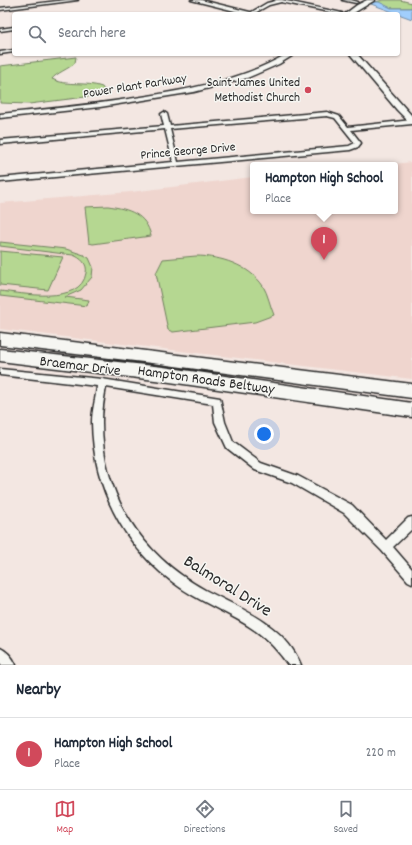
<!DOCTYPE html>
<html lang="en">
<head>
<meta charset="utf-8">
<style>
  :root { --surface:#fff; --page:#f2f2f3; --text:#1f2937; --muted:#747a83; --line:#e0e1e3; --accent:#d1495b }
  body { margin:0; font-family:Dekko,sans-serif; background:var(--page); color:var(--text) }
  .you { position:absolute; left:264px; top:434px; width:14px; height:14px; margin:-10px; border:3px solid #fff; border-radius:50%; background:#1a73e8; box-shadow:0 0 0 6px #1a73e833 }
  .badge { display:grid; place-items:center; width:26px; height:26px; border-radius:50%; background:var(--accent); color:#fff; font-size:13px; font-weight:700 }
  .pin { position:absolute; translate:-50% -33px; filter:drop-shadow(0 1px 2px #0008) }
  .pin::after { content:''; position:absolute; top:21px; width:14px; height:12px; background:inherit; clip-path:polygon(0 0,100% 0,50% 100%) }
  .popup { position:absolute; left:250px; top:162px; width:148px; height:52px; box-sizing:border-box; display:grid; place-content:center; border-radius:4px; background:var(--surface); filter:drop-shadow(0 1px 3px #0005); font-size:13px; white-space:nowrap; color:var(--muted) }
  .popup b { font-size:15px; color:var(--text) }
  .popup::after { content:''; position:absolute; left:50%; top:100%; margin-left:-8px; border:8px solid transparent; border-top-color:var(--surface) }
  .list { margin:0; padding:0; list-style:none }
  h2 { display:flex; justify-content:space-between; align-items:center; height:52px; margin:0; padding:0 16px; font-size:17px }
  h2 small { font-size:13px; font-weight:400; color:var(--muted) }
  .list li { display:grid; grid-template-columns:26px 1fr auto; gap:12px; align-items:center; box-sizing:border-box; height:72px; padding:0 16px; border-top:1px solid var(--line) }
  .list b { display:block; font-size:15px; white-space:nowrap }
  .list p { margin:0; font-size:13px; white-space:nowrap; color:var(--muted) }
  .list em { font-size:13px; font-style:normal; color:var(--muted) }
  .icon { flex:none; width:22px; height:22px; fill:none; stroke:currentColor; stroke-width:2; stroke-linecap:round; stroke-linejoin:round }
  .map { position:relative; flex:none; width:412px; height:665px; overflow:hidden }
  .search { position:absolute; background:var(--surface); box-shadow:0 1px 3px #0004; left:12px; right:12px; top:12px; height:44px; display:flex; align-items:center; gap:10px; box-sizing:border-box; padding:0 14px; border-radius:4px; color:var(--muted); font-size:15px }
  .sheet { height:124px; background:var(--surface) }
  nav { display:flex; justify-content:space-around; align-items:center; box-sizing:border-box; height:56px; border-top:1px solid var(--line); background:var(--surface); font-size:11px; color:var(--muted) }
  nav a { display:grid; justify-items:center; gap:2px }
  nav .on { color:var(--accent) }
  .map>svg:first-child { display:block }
  .built { fill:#efd5ce }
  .green { fill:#b5d791; stroke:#70815e }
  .water { fill:#a1cefc; stroke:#728da8 }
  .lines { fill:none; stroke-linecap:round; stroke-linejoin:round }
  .minor-casing { stroke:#2b2b2b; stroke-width:3 }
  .secondary-casing { stroke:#2b2b2b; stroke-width:3 }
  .motorway-casing { stroke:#2b2b2b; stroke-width:3 }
  .minor { fill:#f6f6f2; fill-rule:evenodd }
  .secondary { fill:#f6f6f2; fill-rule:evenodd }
  .motorway { fill:#f6f6f2; fill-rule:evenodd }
  .poi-dot { fill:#d1495b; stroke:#f6f6f2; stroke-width:1.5 }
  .labels { text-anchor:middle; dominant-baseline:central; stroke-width:3; stroke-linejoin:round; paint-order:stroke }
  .far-poi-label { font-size:13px; fill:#2b2b2b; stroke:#f6f6f2; text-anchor:end }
  .far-street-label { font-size:13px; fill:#2b2b2b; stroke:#f6f6f2 }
  .street-label { font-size:15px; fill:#2b2b2b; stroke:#f6f6f2 }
  .near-street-label { font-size:18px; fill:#2b2b2b; stroke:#f6f6f2 }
</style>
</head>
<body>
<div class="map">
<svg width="412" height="665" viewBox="0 0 412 665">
  <rect width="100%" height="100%" fill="#f3e7e2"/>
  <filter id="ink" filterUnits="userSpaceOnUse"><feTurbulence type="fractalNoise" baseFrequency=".025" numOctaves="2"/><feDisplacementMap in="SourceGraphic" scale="8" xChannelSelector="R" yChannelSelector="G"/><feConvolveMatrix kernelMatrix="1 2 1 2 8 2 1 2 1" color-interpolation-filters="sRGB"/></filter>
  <g filter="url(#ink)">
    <path class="built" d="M 412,162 L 412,379 L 0,329 L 0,203 L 131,192 L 253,177 L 253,211 L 395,211 L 395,165 L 384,165 Z"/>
    <path class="green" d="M 383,0 L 400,0 L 412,3 L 412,8 L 391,8 L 374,2 Z
      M 76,57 L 75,63 C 70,68 55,74 52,79 C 67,87 86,81 102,87 L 105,91 L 102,95 L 29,104 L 0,103 L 0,66 Z
      M 108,206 C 129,209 146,214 151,236 L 93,244 L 89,243 L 85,207 Z
      M 0,242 L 66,249 L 84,255 L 89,258 L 93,267 L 92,277 L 81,290 L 65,297 L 89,300 L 87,306 L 0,296 L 0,291 C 21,293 81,306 86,273 C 88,264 81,258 73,255 L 0,246 Z
      M 0,251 L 63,257 L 48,290 L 0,285 Z
      M 196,256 C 220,256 249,265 263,286 C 268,294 270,306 274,315 L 255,322 L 173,332 L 168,330 L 156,273 L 163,259 Z"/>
    <path class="water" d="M 374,2 L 379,2 L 391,8 L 412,8 L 412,19 L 371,4 Z"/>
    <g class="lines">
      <g class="minor-casing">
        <path id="minor" d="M 66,0 L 78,0 L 0,10 L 0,8 Z
          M 274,0 L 282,0 L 342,13 L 339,14 L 281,2 L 269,5 L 253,14 L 250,13 L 267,3 L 276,1 Z
          M 342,0 L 351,0 L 358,2 L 356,3 Z
          M 14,27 L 14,29 L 0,31 L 0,29 Z
          M 14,50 L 14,52 L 0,54 L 0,52 Z
          M 164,112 L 167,114 L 170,126 L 327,112 L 339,116 L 348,127 L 412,120 L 412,124 L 351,130 L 361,143 L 358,147 L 350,150 L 0,182 L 0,178 L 173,162 L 165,129 L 0,144 L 0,140 L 164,126 L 161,114 ZM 327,116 L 335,118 L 355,143 L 349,146 L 178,162 L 170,129 Z
          M 0,369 L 102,379 L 220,398 L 225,422 L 233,442 L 261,463 L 298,476 L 352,505 L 386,540 L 408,518 L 412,517 L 412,529 L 393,547 L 412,569 L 412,583 L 408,581 L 382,551 L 344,513 L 292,483 L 255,470 L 227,448 L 215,422 L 213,404 L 106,387 C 104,398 102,409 102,420 C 101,494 141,555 205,590 C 241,609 284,624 301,665 L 288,665 C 260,624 231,618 192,595 C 130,558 93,494 92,422 C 92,410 96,398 97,386 L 0,375 Z
          M 0,648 C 7,651 13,658 16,665 L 2,665 L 0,663 Z"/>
      </g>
      <g class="secondary-casing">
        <path id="secondary" d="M 191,0 L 201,0 L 258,14 L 247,14 Z
          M 367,0 L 375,0 L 352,14 L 345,14 L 357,5 Z
          M 287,54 L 295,54 L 279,64 L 247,78 L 194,92 L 100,107 L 0,118 L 0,114 C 50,109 99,104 148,96 C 196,88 244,79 287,54 Z
          M 350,54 L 357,54 L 412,116 L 412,122 L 409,122 L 397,110 Z"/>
      </g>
      <g class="motorway-casing">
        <path id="motorway" d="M 0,333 L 412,384 L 412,398 L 160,364 L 0,345 Z
          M 0,349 L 163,367 L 412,403 L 412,417 L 163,381 L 0,361 Z"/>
      </g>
      <use href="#minor" class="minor"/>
      <use href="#secondary" class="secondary"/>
      <use href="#motorway" class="motorway"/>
    </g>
  </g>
  <circle class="poi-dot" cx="308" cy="90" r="4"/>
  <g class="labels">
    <g class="far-poi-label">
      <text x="300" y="83">Saint James United<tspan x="300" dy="15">Methodist Church</tspan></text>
    </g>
    <g class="far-street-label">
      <text transform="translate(135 87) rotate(-9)">Power Plant Parkway</text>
      <text transform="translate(188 152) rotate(-5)">Prince George Drive</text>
    </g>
    <g class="street-label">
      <text transform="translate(80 367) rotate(7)">Braemar Drive</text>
      <text transform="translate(206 381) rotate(8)">Hampton Roads Beltway</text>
    </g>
    <g class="near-street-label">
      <text transform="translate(227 587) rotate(32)">Balmoral Drive</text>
    </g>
  </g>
</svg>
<div class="you"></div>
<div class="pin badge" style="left:324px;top:260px">1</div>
<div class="popup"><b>Hampton High School</b>Place</div>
<div class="search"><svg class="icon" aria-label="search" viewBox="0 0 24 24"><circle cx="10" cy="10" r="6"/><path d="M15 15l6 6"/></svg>Search here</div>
</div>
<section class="sheet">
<h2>Nearby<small></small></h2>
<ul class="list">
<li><span class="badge">1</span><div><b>Hampton High School</b><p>Place</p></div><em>220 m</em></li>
</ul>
</section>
<nav>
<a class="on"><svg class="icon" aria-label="map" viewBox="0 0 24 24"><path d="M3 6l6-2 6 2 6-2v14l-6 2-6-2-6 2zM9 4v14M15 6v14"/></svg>Map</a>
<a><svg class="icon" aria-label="directions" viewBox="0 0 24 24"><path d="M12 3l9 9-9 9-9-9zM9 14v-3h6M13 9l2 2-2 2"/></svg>Directions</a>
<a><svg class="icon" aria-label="saved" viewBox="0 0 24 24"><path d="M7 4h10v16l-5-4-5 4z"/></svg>Saved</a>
</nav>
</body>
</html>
